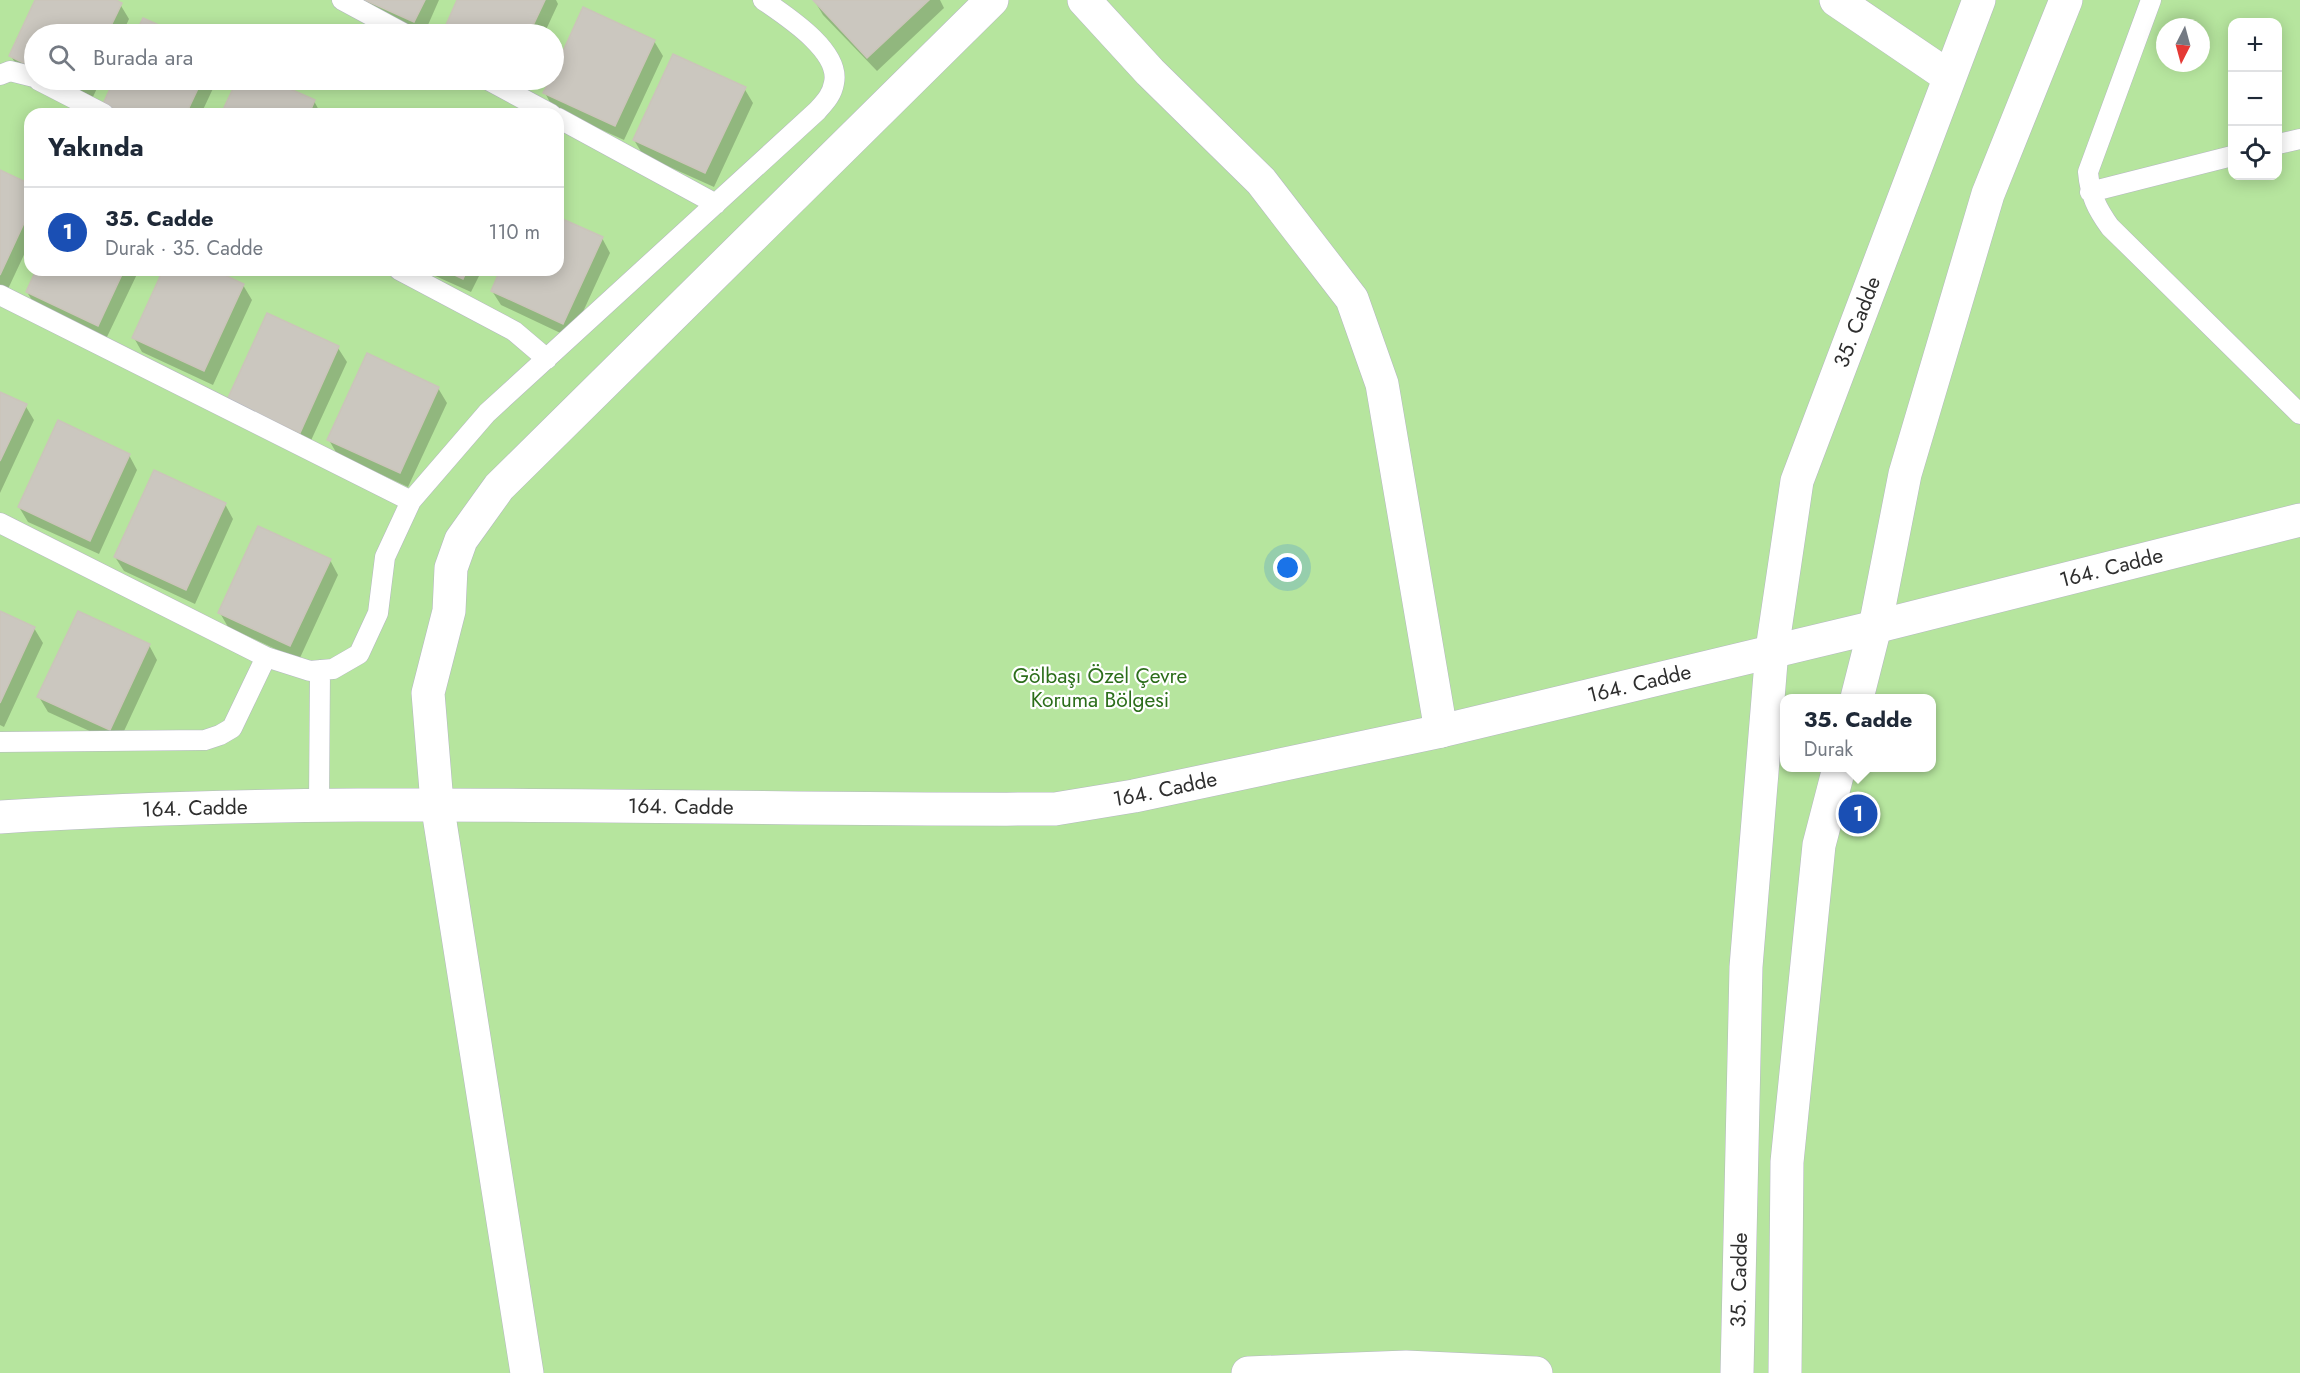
<!DOCTYPE html>
<html lang="tr">
<head>
<meta charset="utf-8">
<style>
  :root { --surface:#fff; --page:#f6f6f7; --text:#1f2937; --muted:#747a83; --line:#e0e1e3; --accent:#2563eb }
  body { margin:0; font-family:Jost,sans-serif; background:var(--page); color:var(--text) }
  .controls { position:absolute; right:18px; top:18px; display:grid; overflow:hidden; border-radius:12px; box-shadow:0 3px 15px #0003 }
  .controls button { width:54px; height:54px; display:grid; place-items:center; padding:0; border:0; border-bottom:2px solid var(--line); background:var(--surface); color:var(--text); font:30px sans-serif }
  .compass { position:absolute; left:2156px; top:18px; width:54px; height:54px; border-radius:50%; background:var(--surface); box-shadow:0 3px 15px #0003; rotate:186deg }
  .you { position:absolute; left:1288px; top:568px; width:21px; height:21px; margin:-15px; border:4px solid #fff; border-radius:50%; background:#1a73e8; box-shadow:0 0 0 9px #1a73e833 }
  .badge { display:grid; place-items:center; width:39px; height:39px; border-radius:50%; background:var(--accent); color:#fff; font-size:20px; font-weight:700 }
  .pin { position:absolute; translate:-50% -50%; border:3px solid #fff; box-shadow:0 2px 6px #0006 }
  .popup { position:absolute; left:1780px; top:694px; width:156px; height:78px; box-sizing:border-box; display:grid; place-content:center; border-radius:12px; background:var(--surface); filter:drop-shadow(0 2px 4px #0005); font-size:20px; white-space:nowrap; color:var(--muted) }
  .popup b { font-size:22px; color:var(--text) }
  .popup::after { content:''; position:absolute; left:50%; top:100%; margin-left:-12px; border:12px solid transparent; border-top-color:var(--surface) }
  .list { margin:0; padding:0; list-style:none }
  h2 { display:flex; justify-content:space-between; align-items:center; height:78px; margin:0; padding:0 24px; font-size:26px }
  h2 small { font-size:20px; font-weight:400; color:var(--muted) }
  .list li { display:grid; grid-template-columns:39px 1fr auto; gap:18px; align-items:center; box-sizing:border-box; height:90px; padding:0 24px; border-top:2px solid var(--line) }
  .list b { display:block; font-size:22px; white-space:nowrap }
  .list p { margin:0; font-size:20px; white-space:nowrap; color:var(--muted) }
  .list em { font-size:20px; font-style:normal; color:var(--muted) }
  .icon { flex:none; width:33px; height:33px; fill:none; stroke:currentColor; stroke-width:2; stroke-linecap:round; stroke-linejoin:round }
  .map { position:relative; flex:none; width:2300px; height:1373px; overflow:hidden }
  .search { position:absolute; background:var(--surface); box-shadow:0 3px 15px #0003; left:24px; top:24px; width:540px; height:66px; display:flex; align-items:center; gap:15px; box-sizing:border-box; padding:0 21px; border-radius:33px; color:var(--muted); font-size:22px }
  .panel { position:absolute; background:var(--surface); box-shadow:0 3px 15px #0003; left:24px; top:108px; width:540px; height:168px; border-radius:18px }
  .map>svg:first-child { display:block }
  .green { fill:#b6e59e; fill-rule:evenodd }
  .shadow { fill:#0003 }
  .building { fill:#cbc7bf; stroke:#cbc5ba; stroke-width:1.5 }
  .lines { fill:none; stroke-linecap:round; stroke-linejoin:round }
  .lane-casing { stroke:#b4b7c1; stroke-width:21 }
  .street-casing { stroke:#b4b7c1; stroke-width:34 }
  .secondary-casing { stroke:#b4b7c1; stroke-width:34 }
  .lane { stroke:#fff; stroke-width:20 }
  .street { stroke:#fff; stroke-width:33 }
  .secondary { stroke:#fff; stroke-width:33 }
  .labels { text-anchor:middle; dominant-baseline:central; stroke-width:4.5; stroke-linejoin:round; paint-order:stroke }
  .street-label { font-size:21px; fill:#2e2e2e; stroke:#fff }
  .park-label { font-size:21px; fill:#2c6e1b; stroke:#fff }
</style>
</head>
<body>
<div class="map">
<svg width="2300" height="1373" viewBox="0 0 2300 1373">
  <rect width="100%" height="100%" fill="#efe9e1"/>
  <path class="green" d="M 0,0 L 2300,0 L 2300,1373 L 0,1373 ZM 2232,22 L 2278,22 L 2278,176 L 2232,176 ZM 2165,27 L 2201,27 L 2201,63 L 2165,63 ZM 34,34 L 554,34 L 554,80 L 34,80 ZM 30,114 L 558,114 L 558,270 L 30,270 ZM 1784,698 L 1932,698 L 1932,768 L 1784,768 Z"/>
  <path class="shadow" d="M 37,0 L 112,0 L 120,4 L 129,19 L 122,34 L 34,34 L 34,78 L 20,71 L 11,56 Z
    M 350,0 L 439,0 L 424,34 L 352,4 Z
    M 459,0 L 556,0 L 558,4 L 544,34 L 443,34 Z
    M 814,0 L 940,0 L 944,8 L 877,71 L 823,15 Z
    M 584,9 L 654,41 L 663,56 L 624,140 L 553,108 L 545,93 Z
    M 144,20 L 175,34 L 137,34 Z
    M 38,80 L 101,80 L 90,103 Z
    M 116,80 L 217,80 L 201,114 L 110,114 L 105,104 Z
    M 238,80 L 266,80 L 314,101 L 321,114 L 223,114 Z
    M 499,80 L 523,80 L 519,89 Z
    M 744,88 L 753,103 L 714,187 L 643,155 L 634,140 Z
    M 0,171 L 30,185 L 30,242 L 8,289 L 0,285 Z
    M 558,218 L 602,238 L 610,253 L 571,338 L 501,305 L 492,291 L 502,270 L 558,270 Z
    M 38,270 L 139,270 L 106,339 L 36,307 L 27,292 Z
    M 165,270 L 210,270 L 243,285 L 252,300 L 213,385 L 142,352 L 134,338 Z
    M 422,270 L 482,270 L 471,292 Z
    M 268,315 L 338,348 L 347,362 L 308,447 L 237,415 Z
    M 438,388 L 447,403 L 408,487 L 337,454 L 329,440 Z
    M 0,394 L 25,405 L 34,420 L 0,493 Z
    M 129,455 L 137,470 L 99,554 L 28,522 L 19,507 Z
    M 225,504 L 233,519 L 195,604 L 124,571 L 115,557 Z
    M 330,560 L 338,575 L 299,660 L 228,627 L 220,613 Z
    M 0,612 L 34,628 L 43,643 L 4,727 L 0,725 Z
    M 149,645 L 157,660 L 118,744 L 48,712 L 39,697 Z"/>
  <path class="building" d="M 35,0 L 116,0 L 122,3 L 107,34 L 34,34 L 34,68 L 9,56 Z
    M 365,0 L 425,0 L 414,22 Z
    M 457,0 L 545,0 L 529,34 L 442,34 Z
    M 813,0 L 929,0 L 867,58 Z
    M 583,7 L 655,40 L 615,126 L 543,93 L 550,80 L 554,80 L 554,71 Z
    M 143,18 L 179,34 L 135,34 Z
    M 673,54 L 746,87 L 705,173 L 633,140 Z
    M 60,80 L 86,80 L 82,89 Z
    M 114,80 L 202,80 L 186,114 L 124,114 L 103,104 Z
    M 237,80 L 270,80 L 315,100 L 309,114 L 221,114 Z
    M 0,170 L 30,184 L 30,210 L 0,275 Z
    M 558,217 L 603,237 L 563,324 L 491,291 L 500,270 L 558,270 Z
    M 36,270 L 124,270 L 98,326 L 26,292 Z
    M 163,270 L 214,270 L 244,284 L 204,371 L 132,338 Z
    M 444,270 L 467,270 L 463,279 Z
    M 267,313 L 339,346 L 300,433 L 227,400 Z
    M 367,353 L 439,387 L 400,473 L 327,440 Z
    M 0,392 L 27,404 L 0,461 Z
    M 58,420 L 130,454 L 90,541 L 18,507 Z
    M 154,470 L 226,503 L 186,590 L 114,557 Z
    M 258,526 L 331,559 L 290,646 L 218,613 Z
    M 0,611 L 35,627 L 0,703 Z
    M 78,611 L 150,644 L 110,730 L 37,697 Z"/>
  <g class="lines">
    <g class="lane-casing">
      <path id="lane" d="M 342,0 L 405,34
        M 2151,0 L 2088,172 C 2090,195 2097,209 2110,227 L 2300,414
        M 0,75 L 10,71 L 34,77
        M 38,80 L 104,114
        M 488,80 L 551,114
        M 558,118 L 716,204
        M 2278,144 L 2300,139
        M 2090,192 L 2232,156
        M 399,270 L 514,331 L 547,359
        M 0,295 L 411,501
        M 0,523 L 266,657 L 310,671 L 333,669 L 359,654 L 378,613 L 385,557 L 411,501 L 487,413 L 817,111 C 825,102 832,95 834,83 C 841,51 786,16 763,0
        M 0,742 L 205,740 L 220,735 L 232,728 L 266,657
        M 319,805 L 320,670"/>
    </g>
    <g class="street-casing">
      <path id="street" d="M 1084,0 L 1150,72 L 1261,181 L 1352,299 L 1382,384 L 1441,731
        M 1836,0 L 1948,76
        M 527,1373 L 437,803 L 428,693 L 449,611 L 451,568 L 461,540 L 499,487 L 992,0
        M 1248,1373 L 1406,1367 L 1536,1373"/>
    </g>
    <g class="secondary-casing">
      <g id="secondary">
        <path d="M 1857,698 L 1875,627 L 1905,474 L 1988,194 L 2066,0"/>
        <path id="s1" d="M 0,817 C 352,794 703,811 1055,809 L 1134,796 L 1441,731 L 1875,627 L 2300,520"/>
        <path id="s2" d="M 1737,1373 L 1746,967 L 1772,650 L 1797,481 L 1979,0"/>
        <path d="M 1785,1373 L 1787,1162 L 1819,845 L 1839,768"/>
      </g>
    </g>
    <use href="#lane" class="lane"/>
    <use href="#street" class="street"/>
    <use href="#secondary" class="secondary"/>
  </g>
  <g class="labels">
    <g class="street-label">
      <text stroke="none"><textPath href="#s2" startOffset="1065">35. Cadde</textPath></text>
      <text stroke="none"><textPath href="#s1" startOffset="2139">164. Cadde</textPath></text>
      <text stroke="none"><textPath href="#s1" startOffset="1653">164. Cadde</textPath></text>
      <text stroke="none"><textPath href="#s1" startOffset="1167">164. Cadde</textPath></text>
      <text stroke="none"><textPath href="#s1" startOffset="681">164. Cadde</textPath></text>
      <text stroke="none"><textPath href="#s1" startOffset="195">164. Cadde</textPath></text>
      <text stroke="none"><textPath href="#s2" startOffset="93">35. Cadde</textPath></text>
    </g>
    <g class="park-label">
      <text x="1100" y="676">Gölbaşı Özel Çevre<tspan x="1100" dy="24">Koruma Bölgesi</tspan></text>
    </g>
  </g>
</svg>
<div class="controls">
<button>+</button>
<button>−</button>
<button><svg class="icon" aria-label="locate" viewBox="0 0 24 24"><circle cx="12" cy="12" r="6"/><path d="M12 2v4M12 18v4M2 12h4M18 12h4"/></svg></button>
</div>
<svg class="compass" viewBox="-18 -18 36 36"><path d="M0-13l5 13h-10z" fill="#e53935"/><path d="M0 13l5-13h-10z" fill="#747a83"/></svg>
<div class="you"></div>
<div class="pin badge" style="left:1858px;top:814px;background:#1a4fb4">1</div>
<div class="popup"><b>35. Cadde</b>Durak</div>
<div class="search"><svg class="icon" aria-label="search" viewBox="0 0 24 24"><circle cx="10" cy="10" r="6"/><path d="M15 15l6 6"/></svg>Burada ara</div>
<section class="panel">
<h2>Yakında<small></small></h2>
<ul class="list">
<li><span class="badge" style="background:#1a4fb4">1</span><div><b>35. Cadde</b><p>Durak · 35. Cadde</p></div><em>110 m</em></li>
</ul>
</section>
</div>
</body>
</html>
